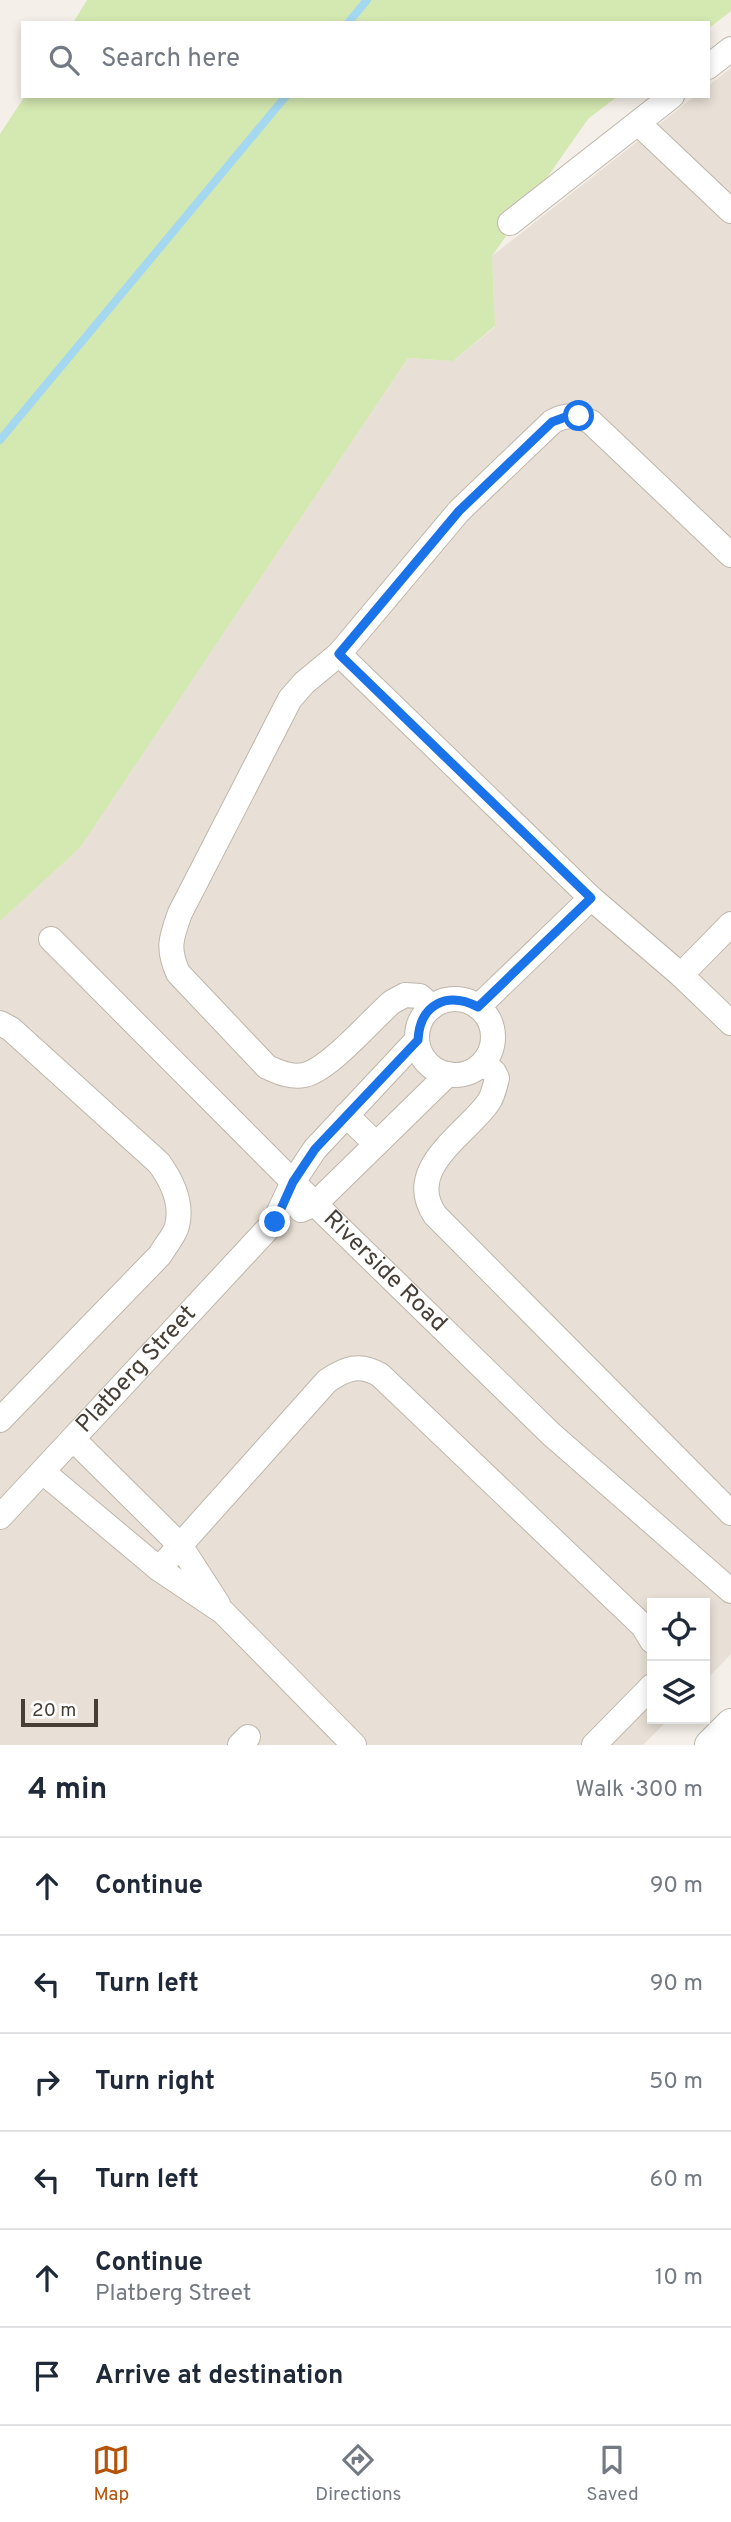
<!DOCTYPE html>
<html lang="en">
<head>
<meta charset="utf-8">
<style>
  :root { --surface:#fff; --page:#f2f2f3; --text:#1f2937; --muted:#747a83; --line:#e0e1e3; --accent:#b45309 }
  body { margin:0; font-family:Overpass,sans-serif; background:var(--page); color:var(--text) }
  .controls { position:absolute; right:21px; bottom:21px; display:grid; overflow:hidden; border-radius:0px; box-shadow:0 4px 10px #0003 }
  .controls button { width:63px; height:63px; display:grid; place-items:center; padding:0; border:0; border-bottom:2px solid var(--line); background:var(--surface); color:var(--text); font:35px sans-serif }
  .scale { position:absolute; left:21px; bottom:18px; width:77px; box-sizing:border-box; padding-left:7px; border:4px solid #473f36; border-top:0; font-size:19px; line-height:24px; white-space:nowrap; color:#473f36; -webkit-text-stroke:5px #fff; paint-order:stroke }
  .stop { position:absolute; width:21px; height:21px; margin:-16px; border:5px solid #1a73e8; border-radius:50%; background:#fff }
  .stop.end { background:#1a73e8; border-color:#fff; box-shadow:0 2px 7px #0008 }
  .list { margin:0; padding:0; list-style:none }
  h2 { display:flex; justify-content:space-between; align-items:center; height:91px; margin:0; padding:0 28px; font-size:30px }
  h2 small { font-size:23px; font-weight:400; color:var(--muted) }
  .list li { display:grid; grid-template-columns:46px 1fr auto; gap:21px; align-items:center; box-sizing:border-box; height:98px; padding:0 28px; border-top:2px solid var(--line) }
  .list b { display:block; font-size:26px; white-space:nowrap }
  .list p { margin:0; font-size:23px; white-space:nowrap; color:var(--muted) }
  .list em { font-size:23px; font-style:normal; color:var(--muted) }
  .icon { flex:none; width:38px; height:38px; fill:none; stroke:currentColor; stroke-width:2; stroke-linecap:round; stroke-linejoin:round }
  .map { position:relative; flex:none; width:731px; height:1745px; overflow:hidden }
  .search { position:absolute; background:var(--surface); box-shadow:0 4px 10px #0003; left:21px; right:21px; top:21px; height:77px; display:flex; align-items:center; gap:18px; box-sizing:border-box; padding:0 24px; border-radius:0px; color:var(--muted); font-size:26px }
  .sheet { height:679px; background:var(--surface) }
  nav { display:flex; justify-content:space-around; align-items:center; box-sizing:border-box; height:98px; border-top:2px solid var(--line); background:var(--surface); font-size:19px; color:var(--muted) }
  nav a { display:grid; justify-items:center; gap:4px }
  nav .on { color:var(--accent) }
  .map>svg:first-child { display:block }
  .residential { fill:#e8e0d6 }
  .green { fill:#d4e8b1 }
  .lines { fill:none; stroke-linecap:round; stroke-linejoin:round }
  .stream { stroke:#a4d8f0; stroke-width:8 }
  .minor-casing { stroke:#bfb6aa; stroke-width:26 }
  .tertiary-casing { stroke:#bfb6aa; stroke-width:32 }
  .minor { stroke:#fff; stroke-width:24 }
  .tertiary { stroke:#fff; stroke-width:30 }
  .route { stroke:#1a73e8; stroke-width:9 }
  .labels { text-anchor:middle; dominant-baseline:central; stroke-width:5; stroke-linejoin:round; paint-order:stroke }
  .street-label { font-size:24px; fill:#473f36; stroke:#fff }
</style>
</head>
<body>
<div class="map">
<svg width="731" height="1745" viewBox="0 0 731 1745">
  <rect width="100%" height="100%" fill="#f4efe8"/>
  <path class="residential" d="M 731,68 L 731,1654 L 705,1681 L 705,1603 L 652,1603 L 652,1719 L 669,1719 L 643,1745 L 0,1745 L 0,921 L 80,848 L 408,358 L 453,361 L 495,327 L 492,256 L 695,96 L 708,96 L 708,86 Z"/>
  <path class="green" d="M 87,0 L 731,0 L 731,11 L 708,29 L 708,23 L 73,23 Z
    M 25,96 L 618,96 L 588,119 L 492,256 L 495,326 L 453,361 L 408,358 L 80,848 L 0,921 L 0,134 Z"/>
  <g class="lines">
    <path class="stream" d="M 348,23 L 367,0
      M 0,440 L 286,96"/>
    <g class="minor-casing">
      <g id="minor">
        <path d="M 708,67 L 731,49"/>
        <path d="M 638,123 L 731,211"/>
        <path d="M 510,223 L 672,96"/>
        <path d="M 339,654 L 591,898 L 681,975 L 731,1023"/>
        <path id="s1" d="M 51,939 L 315,1204 L 551,1434 L 731,1591"/>
        <path d="M 681,975 L 731,924"/>
        <circle cx="455" cy="1037" r="38"/>
        <path d="M 432,1007 L 420,996 L 405,995 L 392,1002 C 371,1020 329,1070 304,1075 C 291,1078 279,1072 267,1067 L 178,973 C 167,948 171,938 180,913 L 290,699 L 304,683 L 339,654 L 459,511 L 552,422 C 566,414 576,415 591,422 L 731,555"/>
        <path d="M 478,1007 L 591,898"/>
        <path d="M 0,1023 L 11,1029 L 159,1163 C 172,1181 183,1203 177,1226 C 175,1235 165,1246 160,1255 L 0,1420"/>
        <path d="M 483,1063 L 494,1072 L 497,1078 C 495,1087 493,1096 488,1103 C 463,1137 404,1169 435,1215 L 731,1513"/>
        <path d="M 346,1115 L 376,1144"/>
        <path d="M 301,1210 L 315,1204 L 448,1074"/>
        <path d="M 74,1440 L 180,1545 L 218,1604"/>
        <path d="M 43,1472 L 159,1569 L 223,1612 L 354,1745"/>
        <path id="s2" d="M 0,1517 L 274,1222 L 293,1182 L 315,1149 L 417,1040"/>
        <path d="M 159,1569 L 327,1381 C 346,1368 360,1363 380,1375 L 643,1626 L 652,1641"/>
        <path d="M 240,1745 L 248,1737"/>
        <path d="M 594,1745 L 652,1686"/>
      </g>
    </g>
    <g class="tertiary-casing">
      <path id="tertiary" d="M 710,1745 L 731,1724"/>
    </g>
    <use href="#minor" class="minor"/>
    <use href="#tertiary" class="tertiary"/>
  </g>
  <g class="lines">
    <path class="route" d="M 275,1222 L 293,1182 L 315,1149 L 418,1040 C 420,1004 447,991 478,1007 L 591,898 L 339,654 L 459,511 L 552,422 L 571,415 L 579,416"/>
  </g>
  <g class="labels">
    <g class="street-label">
      <text stroke="none"><textPath href="#s1" startOffset="471">Riverside Road</textPath></text>
      <text stroke="none"><textPath href="#s2" startOffset="201">Platberg Street</textPath></text>
    </g>
  </g>
</svg>
<div class="controls">
<button><svg class="icon" aria-label="locate" viewBox="0 0 24 24"><circle cx="12" cy="12" r="6"/><path d="M12 2v4M12 18v4M2 12h4M18 12h4"/></svg></button>
<button><svg class="icon" aria-label="layers" viewBox="0 0 24 24"><path d="M12 4l9 5-9 5-9-5zM3 14l9 5 9-5"/></svg></button>
</div>
<div class="scale">20 m</div>
<div class="stop" style="left:579px;top:416px"></div>
<div class="stop end" style="left:275px;top:1222px"></div>
<div class="search"><svg class="icon" aria-label="search" viewBox="0 0 24 24"><circle cx="10" cy="10" r="6"/><path d="M15 15l6 6"/></svg>Search here</div>
</div>
<section class="sheet">
<h2>4 min<small>Walk · 300 m</small></h2>
<ul class="list">
<li><svg class="icon" aria-label="ahead" viewBox="0 0 24 24"><path d="M12 20V5M6 11l6-6 6 6"/></svg><div><b>Continue</b></div><em>90 m</em></li>
<li><svg class="icon" aria-label="left" viewBox="0 0 24 24"><path d="M17 20v-9H6M10 6l-5 5 5 5"/></svg><div><b>Turn left</b></div><em>90 m</em></li>
<li><svg class="icon" aria-label="right" viewBox="0 0 24 24"><path d="M7 20v-9h11M14 6l5 5-5 5"/></svg><div><b>Turn right</b></div><em>50 m</em></li>
<li><svg class="icon" aria-label="left" viewBox="0 0 24 24"><path d="M17 20v-9H6M10 6l-5 5 5 5"/></svg><div><b>Turn left</b></div><em>60 m</em></li>
<li><svg class="icon" aria-label="ahead" viewBox="0 0 24 24"><path d="M12 20V5M6 11l6-6 6 6"/></svg><div><b>Continue</b><p>Platberg Street</p></div><em>10 m</em></li>
<li><svg class="icon" aria-label="arrive" viewBox="0 0 24 24"><path d="M6 21V4h12l-3 4 3 4H6"/></svg><div><b>Arrive at destination</b></div></li>
</ul>
</section>
<nav>
<a class="on"><svg class="icon" aria-label="map" viewBox="0 0 24 24"><path d="M3 6l6-2 6 2 6-2v14l-6 2-6-2-6 2zM9 4v14M15 6v14"/></svg>Map</a>
<a><svg class="icon" aria-label="directions" viewBox="0 0 24 24"><path d="M12 3l9 9-9 9-9-9zM9 14v-3h6M13 9l2 2-2 2"/></svg>Directions</a>
<a><svg class="icon" aria-label="saved" viewBox="0 0 24 24"><path d="M7 4h10v16l-5-4-5 4z"/></svg>Saved</a>
</nav>
</body>
</html>
